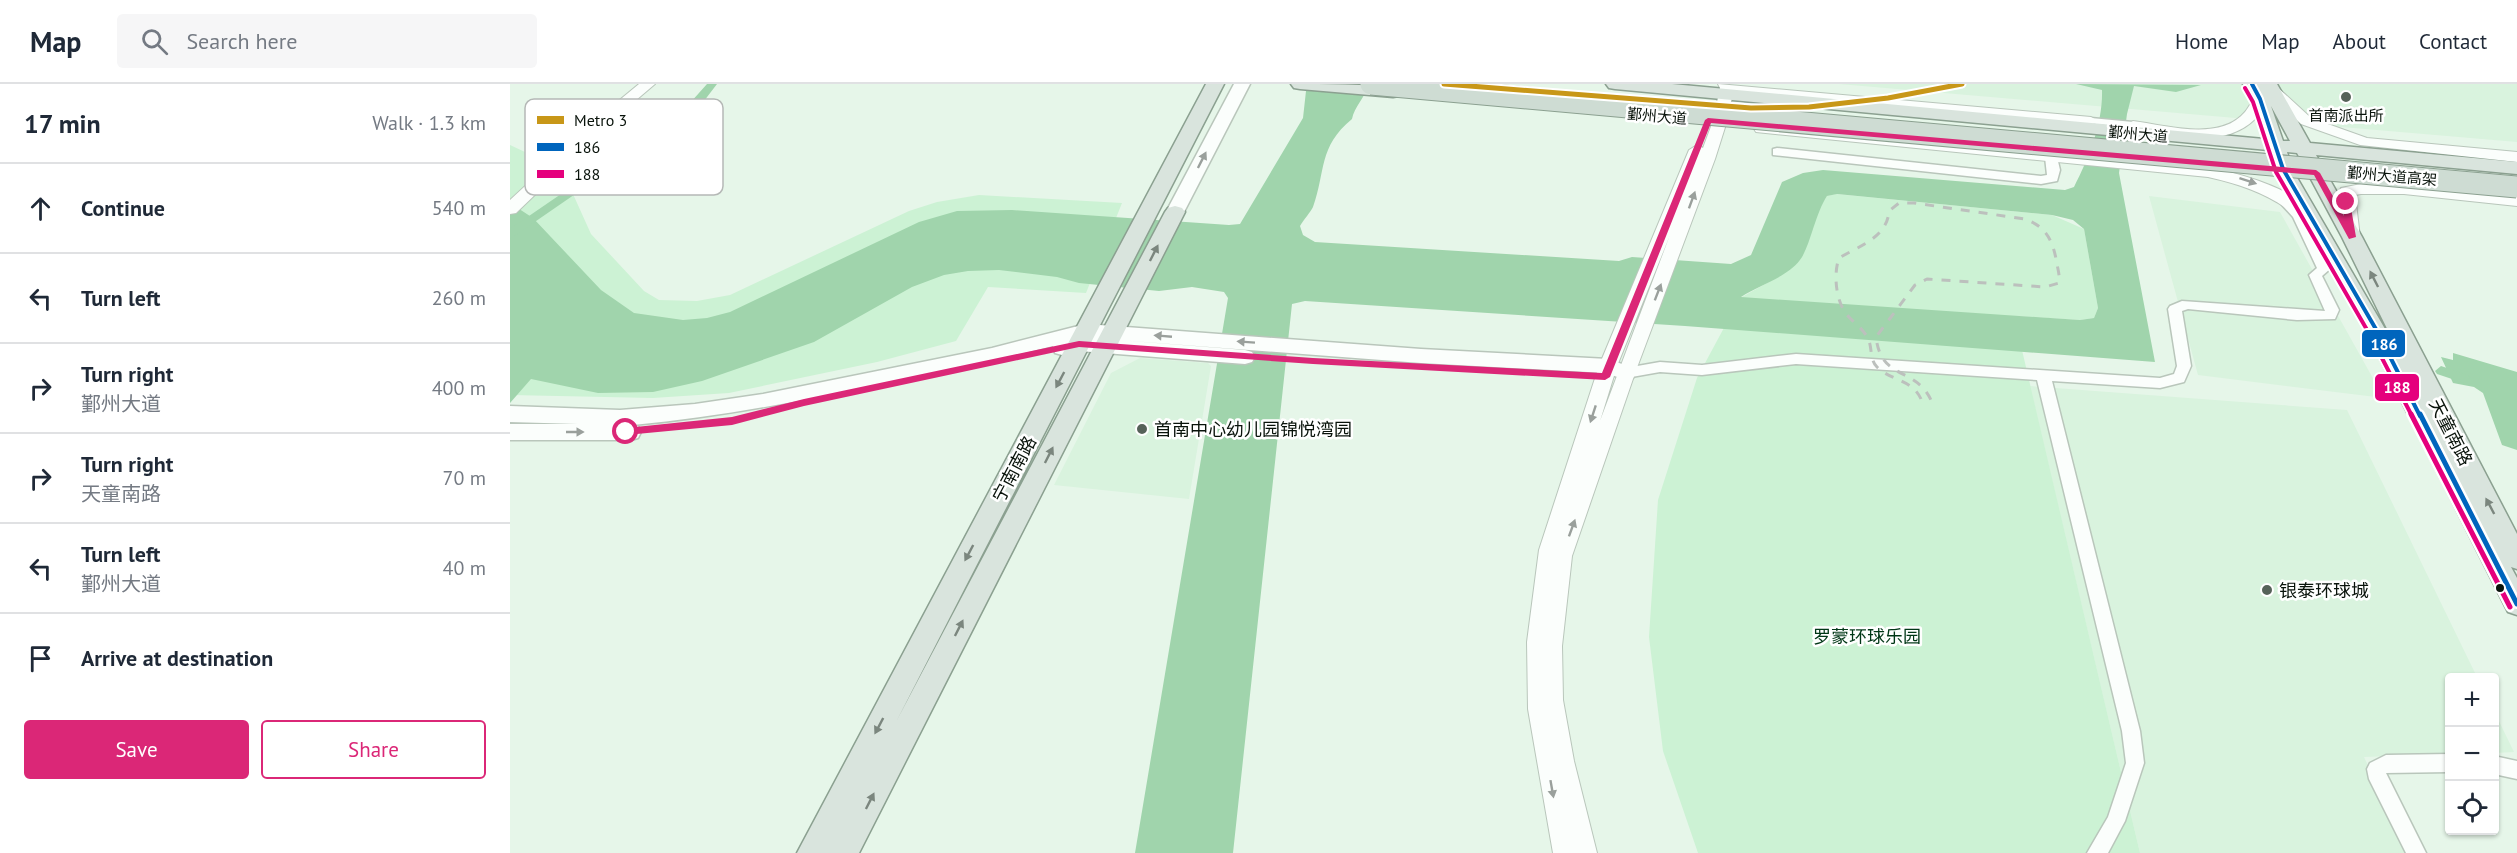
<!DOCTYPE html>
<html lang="en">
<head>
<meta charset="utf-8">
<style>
  :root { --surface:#fff; --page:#f6f6f7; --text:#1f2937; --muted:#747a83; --line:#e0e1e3; --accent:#db2777 }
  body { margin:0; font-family:"PT Sans","Noto Sans SC",sans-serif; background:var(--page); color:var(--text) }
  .controls { position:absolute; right:18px; bottom:18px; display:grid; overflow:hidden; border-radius:6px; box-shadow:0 2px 4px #0004 }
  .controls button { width:54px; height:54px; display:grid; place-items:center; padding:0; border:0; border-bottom:2px solid var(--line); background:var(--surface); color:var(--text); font:30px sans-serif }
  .stop { position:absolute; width:18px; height:18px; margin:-14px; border:4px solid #db2777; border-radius:50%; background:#fff }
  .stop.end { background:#db2777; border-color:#fff; box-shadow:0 2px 6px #0008 }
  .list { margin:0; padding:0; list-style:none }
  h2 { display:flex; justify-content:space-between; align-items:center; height:78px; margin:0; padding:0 24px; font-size:26px }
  h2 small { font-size:20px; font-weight:400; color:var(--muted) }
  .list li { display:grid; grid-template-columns:39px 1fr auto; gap:18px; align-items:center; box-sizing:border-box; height:90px; padding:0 24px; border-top:2px solid var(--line) }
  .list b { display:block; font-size:22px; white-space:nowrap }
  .list p { margin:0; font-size:20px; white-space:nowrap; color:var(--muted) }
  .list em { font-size:20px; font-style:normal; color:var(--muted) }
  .actions { display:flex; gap:12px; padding:18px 24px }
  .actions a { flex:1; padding:14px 0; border:2px solid var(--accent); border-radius:6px; text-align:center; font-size:21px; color:var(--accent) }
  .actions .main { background:var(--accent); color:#fff }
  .icon { flex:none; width:33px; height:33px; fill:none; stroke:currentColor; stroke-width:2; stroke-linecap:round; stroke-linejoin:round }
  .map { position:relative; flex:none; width:2007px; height:769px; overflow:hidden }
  header { display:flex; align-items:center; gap:36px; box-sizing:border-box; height:84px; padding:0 30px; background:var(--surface); border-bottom:2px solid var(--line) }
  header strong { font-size:28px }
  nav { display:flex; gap:33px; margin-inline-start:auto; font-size:21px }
  .search { width:420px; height:54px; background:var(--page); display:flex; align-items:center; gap:15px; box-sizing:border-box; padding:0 21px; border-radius:6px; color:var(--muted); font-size:22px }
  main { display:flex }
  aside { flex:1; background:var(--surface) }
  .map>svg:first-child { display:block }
  .built { fill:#d9f3de }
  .green { fill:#ccf2d4 }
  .water { fill:#a0d4ac; fill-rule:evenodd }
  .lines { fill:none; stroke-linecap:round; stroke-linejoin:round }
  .canal { fill:#a0d4ac; fill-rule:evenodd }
  .minor-casing { stroke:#b9c6bb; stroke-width:3 }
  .tertiary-casing { stroke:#b9c6bb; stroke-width:2 }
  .secondary-casing { stroke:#b9c6bb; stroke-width:3 }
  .primary-casing { stroke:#8ba090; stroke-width:3 }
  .minor { fill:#fbfefc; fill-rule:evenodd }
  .tertiary { fill:#fbfefc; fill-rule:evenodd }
  .secondary { fill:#fbfefc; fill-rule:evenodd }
  .primary { fill:#d9e4dd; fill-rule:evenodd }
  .rail { stroke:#bcc0bd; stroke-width:3; stroke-dasharray:9 9; stroke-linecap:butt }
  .trunk-bridge-casing { stroke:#8ba090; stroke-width:23; stroke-linecap:butt }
  .trunk-bridge { stroke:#cedcd3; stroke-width:21 }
  .bus-1-far1-casing { stroke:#fff; stroke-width:8 }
  .bus-1-casing { stroke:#fff; stroke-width:10 }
  .bus-2-far1-casing { stroke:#fff; stroke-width:8 }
  .bus-2-casing { stroke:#fff; stroke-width:10 }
  .bus-1-far1 { stroke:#0065bd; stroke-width:4 }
  .bus-1 { stroke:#0065bd; stroke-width:5 }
  .bus-2-far1 { stroke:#e5007d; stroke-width:4 }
  .bus-2 { stroke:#e5007d; stroke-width:5 }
  .metro-1-casing { stroke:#fff; stroke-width:9 }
  .metro-1 { stroke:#c89718; stroke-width:5 }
  .oneway { fill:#9aa09c }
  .oneway2 { fill:#7b867e }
  .route { fill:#db2777 }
  .poi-dot { fill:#566259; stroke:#fff; stroke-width:2 }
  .bus-dot { fill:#09130b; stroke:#fff; stroke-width:2 }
  .labels { text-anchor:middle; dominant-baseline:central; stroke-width:5; stroke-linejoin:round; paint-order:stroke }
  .far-poi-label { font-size:15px; fill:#09130b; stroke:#fff }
  .far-street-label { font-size:15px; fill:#09130b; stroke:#fff }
  .poi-label { font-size:18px; fill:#09130b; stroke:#fff; text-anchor:start }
  .street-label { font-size:18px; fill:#09130b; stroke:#fff }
  .park-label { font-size:18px; fill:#003716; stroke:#fff }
  .key { fill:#fff; stroke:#b5b8b6; stroke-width:1.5 }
  .key-label { font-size:16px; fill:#09130b }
  .line-badge { stroke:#fff; stroke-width:2 }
  .badge-label { font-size:16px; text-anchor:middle; font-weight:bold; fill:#fff }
</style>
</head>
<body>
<header>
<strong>Map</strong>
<div class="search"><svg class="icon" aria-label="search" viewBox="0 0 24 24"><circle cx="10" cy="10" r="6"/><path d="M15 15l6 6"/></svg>Search here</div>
<nav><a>Home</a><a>Map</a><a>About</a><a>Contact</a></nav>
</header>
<main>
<aside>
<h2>17 min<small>Walk · 1.3 km</small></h2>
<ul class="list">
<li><svg class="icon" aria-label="ahead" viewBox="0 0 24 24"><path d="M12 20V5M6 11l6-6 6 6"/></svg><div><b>Continue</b></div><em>540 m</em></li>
<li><svg class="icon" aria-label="left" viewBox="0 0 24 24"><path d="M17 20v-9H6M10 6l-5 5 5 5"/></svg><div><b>Turn left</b></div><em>260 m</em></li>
<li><svg class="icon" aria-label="right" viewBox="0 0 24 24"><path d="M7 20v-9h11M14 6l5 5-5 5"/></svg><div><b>Turn right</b><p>鄞州大道</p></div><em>400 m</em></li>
<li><svg class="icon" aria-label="right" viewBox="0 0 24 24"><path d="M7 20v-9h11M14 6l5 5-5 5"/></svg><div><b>Turn right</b><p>天童南路</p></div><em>70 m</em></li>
<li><svg class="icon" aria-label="left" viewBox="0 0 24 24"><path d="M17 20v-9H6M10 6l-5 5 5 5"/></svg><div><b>Turn left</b><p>鄞州大道</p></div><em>40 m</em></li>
<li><svg class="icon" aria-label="arrive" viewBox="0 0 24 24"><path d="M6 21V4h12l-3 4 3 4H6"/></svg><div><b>Arrive at destination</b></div></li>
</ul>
<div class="actions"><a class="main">Save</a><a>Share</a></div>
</aside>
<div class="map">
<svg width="2007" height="769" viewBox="0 0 2007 769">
  <rect width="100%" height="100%" fill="#e6f6e9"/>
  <path class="built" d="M 1329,0 L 2007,0 L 2007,58 Z
    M 1639,112 L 1770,128 L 1874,314 L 1688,291 Z
    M 630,274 L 698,279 L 701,282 L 679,415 L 544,401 L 601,289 Z
    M 1520,302 L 1837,326 L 1967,593 L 1940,594 L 1939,670 L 1854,673 L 1899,769 L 1630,769 Z
    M 1984,629 L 1985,629 L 2004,668 L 1985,669 Z"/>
  <path class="green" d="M 0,61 L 45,82 L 78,85 L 58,99 L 81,150 L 134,207 L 149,216 L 187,217 L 220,211 L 399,127 L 427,118 L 469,111 L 612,119 L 576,209 L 478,203 L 446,257 L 367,278 L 219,309 L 143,314 L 0,311 Z
    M 1326,110 L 1542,131 L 1574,145 L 1588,224 L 1584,234 L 1570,236 L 1504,232 L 1630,769 L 1188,769 L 1153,667 L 1139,553 L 1148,416 L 1187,294 L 1230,214 L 1257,199 L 1290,176 L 1310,123 L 1317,112 Z"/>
  <path class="water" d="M 801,0 L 860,0 C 855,12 844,24 842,35 C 808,63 816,87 803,123 C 800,129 794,135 790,142 L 793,151 L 805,158 L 1109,177 L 1122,173 L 1221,180 L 1241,171 L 1272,98 L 1293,89 L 1313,86 L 1555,106 L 1564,103 C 1579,74 1593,39 1592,6 L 1566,0 L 1691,1 L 1666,8 L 1624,2 L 1617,30 L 1609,89 L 1645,278 L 1175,242 L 795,217 L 782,220 L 723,769 L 625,769 L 718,214 L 714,208 L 682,203 L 649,207 L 569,199 L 547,193 L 489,186 L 458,187 L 434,191 L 402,203 L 304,258 L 192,297 L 143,308 L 88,309 L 21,295 L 0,319 L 0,119 L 23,134 L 91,206 L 124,229 L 173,236 L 197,234 L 220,228 L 409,138 L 447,127 L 502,126 L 719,141 L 730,140 L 793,34 L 796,7 ZM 1327,110 L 1542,131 L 1563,136 L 1574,145 L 1588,224 L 1584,234 L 1570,236 L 1231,213 C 1249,201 1276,194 1290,176 C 1300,163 1305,130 1317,112 Z
    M 1943,269 L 2007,288 L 2007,366 L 1992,361 L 1973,309 L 1964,303 L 1943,299 L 1931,273 L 1943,276 Z"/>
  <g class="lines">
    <path class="canal" d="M 197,0 L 207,0 L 194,17 L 174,35 L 0,155 L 0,145 L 159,36 L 180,19 Z
      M 1931,282 L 1958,291 L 1960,294 L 1954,299 L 1927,290 L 1925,287 Z"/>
    <g class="minor-casing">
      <path id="minor" d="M 1581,34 L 1623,38 L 1629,41 L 1623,44 L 1577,39 L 1577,35 Z
        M 1267,64 L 1531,92 L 1537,91 L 1535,73 L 1541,69 L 1547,73 L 1550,86 L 1547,97 L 1531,100 L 1263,71 L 1263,65 Z
        M 1778,117 C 1796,123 1812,168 1820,185 L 1812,192 L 1829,226 L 1825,235 L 1787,236 L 1678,225 L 1672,227 L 1681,282 L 1674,298 L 1650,304 L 1542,297 L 1630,647 L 1634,679 L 1615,737 L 1598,769 L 1577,769 L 1598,733 L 1616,679 L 1612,647 L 1527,296 L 1286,280 L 1192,291 L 1150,288 L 1116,294 L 1109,289 L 1116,284 L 1150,278 L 1192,281 L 1286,270 L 1650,294 L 1664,290 L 1667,282 L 1658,225 L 1660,222 L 1672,217 L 1815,227 L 1799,191 L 1807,184 L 1783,133 L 1772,121 Z
        M 1940,670 L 1940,688 L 1876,689 L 1916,769 L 1896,769 L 1859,695 L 1857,685 L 1860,679 L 1876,671 Z
        M 1984,672 L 2007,677 L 2007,695 L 1984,690 Z"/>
    </g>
    <g class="tertiary-casing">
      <path id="tertiary" d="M 129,0 L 145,0 L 105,34 L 6,129 L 0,130 L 0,116 L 95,28 Z
        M 1208,0 L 1581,33 L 1588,37 L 1581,41 L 1223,9 L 1217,37 L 1205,75 L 1125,289 L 1062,472 L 1052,562 L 1053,616 L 1064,677 L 1087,769 L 1043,769 L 1018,625 L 1017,558 L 1029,466 L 1089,282 L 1179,66 L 1187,61 L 1193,64 L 1203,37 L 1210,4 ZM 1160,151 L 1090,337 L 1107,282 Z
        M 1759,0 L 1765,1 L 1801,34 L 1857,54 L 2007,68 L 2007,78 L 1850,61 L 1791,40 L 1755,7 L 1753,4 Z
        M 1750,11 L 1757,15 C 1753,21 1750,30 1745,35 C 1714,66 1661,51 1623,45 L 1616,41 L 1623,37 C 1656,41 1710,58 1735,28 C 1739,23 1742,17 1745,12 Z
        M 1251,41 L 1698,83 C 1735,91 1792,106 1813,140 L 1811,144 C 1799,147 1786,131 1776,124 C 1753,108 1726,99 1698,93 L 1246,48 L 1244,45 Z
        M 1871,99 L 2007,112 L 2007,122 L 1894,110 L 1851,110 L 1845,111 L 1850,153 L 1848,157 L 1836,157 C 1829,145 1825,117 1831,104 L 1851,100 Z"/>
    </g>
    <g class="secondary-casing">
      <path id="secondary" d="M 724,0 L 740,0 L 674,128 L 671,132 L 659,132 L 656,128 Z
        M 576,240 L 911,265 L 1098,275 L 1123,284 L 1126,289 L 1123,294 L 1116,296 L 1096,289 L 911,279 L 608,256 L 735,266 L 742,268 L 745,273 L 742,278 L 735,280 L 569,267 L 552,271 L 545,269 L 543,262 C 480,278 416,291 352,304 C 276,320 200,334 123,341 L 128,342 L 131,348 L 128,354 L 121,356 L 0,356 L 0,340 L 68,340 L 0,338 L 0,322 L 110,326 L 185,320 L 253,310 L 482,264 Z"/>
    </g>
    <g class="primary-casing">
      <path id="primary" d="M 696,0 L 714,0 L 386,638 L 655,128 L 658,124 L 665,122 L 672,124 L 675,128 L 349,769 L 287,769 Z
        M 781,0 C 816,0 855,0 889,4 L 892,8 L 889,12 L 883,13 L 790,5 L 784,4 Z
        M 1096,0 L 1162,0 L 1754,55 L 1741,15 L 1733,0 L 1767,0 L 1800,59 L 2007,78 L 2007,90 L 1806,71 L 1852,153 L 2007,450 L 2007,485 L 2001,483 L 2007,494 L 2007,531 L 1998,528 L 1856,247 L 1764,85 L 1758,66 L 1105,5 L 1099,4 ZM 1761,22 L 1780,57 L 1773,57 ZM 1777,68 L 1787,69 L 1832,153 L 1889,269 L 1782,85 Z"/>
    </g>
    <use href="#minor" class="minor"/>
    <use href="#tertiary" class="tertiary"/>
    <use href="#secondary" class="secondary"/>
    <use href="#primary" class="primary"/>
    <path class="rail" d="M 1411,315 C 1402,295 1381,297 1367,283 C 1360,276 1362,265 1359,257 C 1355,246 1345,240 1338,232 C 1326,219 1323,191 1329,174 C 1349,162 1377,154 1379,127 L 1389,119 L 1404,119 L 1515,135 C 1537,143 1543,157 1547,180 C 1548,186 1550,192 1549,199 L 1535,203 L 1417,195 L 1405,201 L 1366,253 C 1371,297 1405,282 1421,316"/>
    <g class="trunk-bridge-casing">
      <path id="trunk-bridge" d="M 861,0 L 2007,103"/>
    </g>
    <use href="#trunk-bridge" class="trunk-bridge"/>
    <g class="bus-1-far1-casing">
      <path id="bus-1-far1" d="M 1742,0 L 1750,15 L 1773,85 L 1867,247 L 1910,332"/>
    </g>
    <g class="bus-1-casing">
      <path id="bus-1" d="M 1910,330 L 2007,520"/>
    </g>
    <g class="bus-2-far1-casing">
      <path id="bus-2-far1" d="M 1735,4 L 1743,18 L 1766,88 L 1860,251 L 1902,332"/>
    </g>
    <g class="bus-2-casing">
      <path id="bus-2" d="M 1901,330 L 2000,523"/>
    </g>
    <use href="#bus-1-far1" class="bus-1-far1"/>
    <use href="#bus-1" class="bus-1"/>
    <use href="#bus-2-far1" class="bus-2-far1"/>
    <use href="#bus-2" class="bus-2"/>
    <g class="metro-1-casing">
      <path id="metro-1" d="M 934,0 L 1241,24 L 1299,23 L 1378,14 L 1452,0"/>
    </g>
    <use href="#metro-1" class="metro-1"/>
  </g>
  <defs><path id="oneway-solid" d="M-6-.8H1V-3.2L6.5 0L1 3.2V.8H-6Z" transform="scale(1.5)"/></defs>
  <g class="oneway">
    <use href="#oneway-solid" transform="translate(692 76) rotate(-63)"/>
    <use href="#oneway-solid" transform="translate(1738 97) rotate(18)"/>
    <use href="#oneway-solid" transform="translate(1182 116) rotate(-70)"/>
    <use href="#oneway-solid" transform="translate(1148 208) rotate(-69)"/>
    <use href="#oneway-solid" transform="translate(653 252) rotate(-175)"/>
    <use href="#oneway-solid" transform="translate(736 258) rotate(-176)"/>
    <use href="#oneway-solid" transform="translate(1083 330) rotate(108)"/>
    <use href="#oneway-solid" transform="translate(65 348)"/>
    <use href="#oneway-solid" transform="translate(1062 444) rotate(-70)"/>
    <use href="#oneway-solid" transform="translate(1042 705) rotate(80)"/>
  </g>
  <g class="oneway2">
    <use href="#oneway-solid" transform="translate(644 169) rotate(-63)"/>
    <use href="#oneway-solid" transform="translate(1864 195) rotate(-117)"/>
    <use href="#oneway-solid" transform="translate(550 296) rotate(118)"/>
    <use href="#oneway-solid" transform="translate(539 371) rotate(-63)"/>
    <use href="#oneway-solid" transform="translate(1980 422) rotate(-118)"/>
    <use href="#oneway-solid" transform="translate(459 469) rotate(118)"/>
    <use href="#oneway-solid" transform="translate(449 544) rotate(-63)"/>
    <use href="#oneway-solid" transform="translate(369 642) rotate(118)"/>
    <use href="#oneway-solid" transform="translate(360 717) rotate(-63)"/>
  </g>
  <path class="route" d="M 1198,34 L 1806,86 L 1810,89 L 1834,132 L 1832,118 L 1836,116 L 1840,118 L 1846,153 L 1839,155 L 1804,91 L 1201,39 L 1100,293 L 1095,296 L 803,280 L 569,263 L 294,322 L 222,341 L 116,351 L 111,348 L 116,344 L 222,333 L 294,315 L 569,257 L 803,274 L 1092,289 L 1195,36 Z"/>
  <g class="poi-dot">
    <circle cx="1836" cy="13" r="6"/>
    <circle cx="632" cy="345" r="6"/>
    <circle cx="1757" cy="506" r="6"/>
  </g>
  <circle class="bus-dot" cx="1990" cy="504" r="5"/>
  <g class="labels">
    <g class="far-poi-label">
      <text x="1836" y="31">首南派出所</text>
    </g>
    <g class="far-street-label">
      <text transform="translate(1147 32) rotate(5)">鄞州大道</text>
      <text transform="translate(1628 50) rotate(5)">鄞州大道</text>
      <text transform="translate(1882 92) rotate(5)">鄞州大道高架</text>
    </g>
    <g class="poi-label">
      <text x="644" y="345">首南中心幼儿园锦悦湾园</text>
      <text x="1769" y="506">银泰环球城</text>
    </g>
    <g class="street-label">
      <text transform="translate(1941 348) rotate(63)">天童南路</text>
      <text transform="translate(504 385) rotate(-62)">宁南南路</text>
    </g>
    <g class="park-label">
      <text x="1357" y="552">罗蒙环球乐园</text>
    </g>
  </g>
  <rect x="15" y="15" width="198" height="96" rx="9" class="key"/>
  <rect x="27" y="32" width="27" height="8" fill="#c89718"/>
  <rect x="27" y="59" width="27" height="8" fill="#0065bd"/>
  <rect x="27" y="86" width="27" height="8" fill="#e5007d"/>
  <g class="key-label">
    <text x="64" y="42">Metro 3</text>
    <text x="64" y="69">186</text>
    <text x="64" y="96">188</text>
  </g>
  <g class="line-badge">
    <rect x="1851" y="245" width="45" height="29" rx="6" fill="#0065bd"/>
    <rect x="1864" y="289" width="46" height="29" rx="6" fill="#e5007d"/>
  </g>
  <g class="badge-label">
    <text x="1874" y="266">186</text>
    <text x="1887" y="309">188</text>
  </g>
</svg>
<div class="controls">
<button>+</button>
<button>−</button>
<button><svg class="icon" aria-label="locate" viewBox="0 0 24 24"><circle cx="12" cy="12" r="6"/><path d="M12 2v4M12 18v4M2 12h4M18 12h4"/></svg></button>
</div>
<div class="stop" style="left:116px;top:348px"></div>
<div class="stop end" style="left:1836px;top:118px"></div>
</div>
</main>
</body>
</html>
